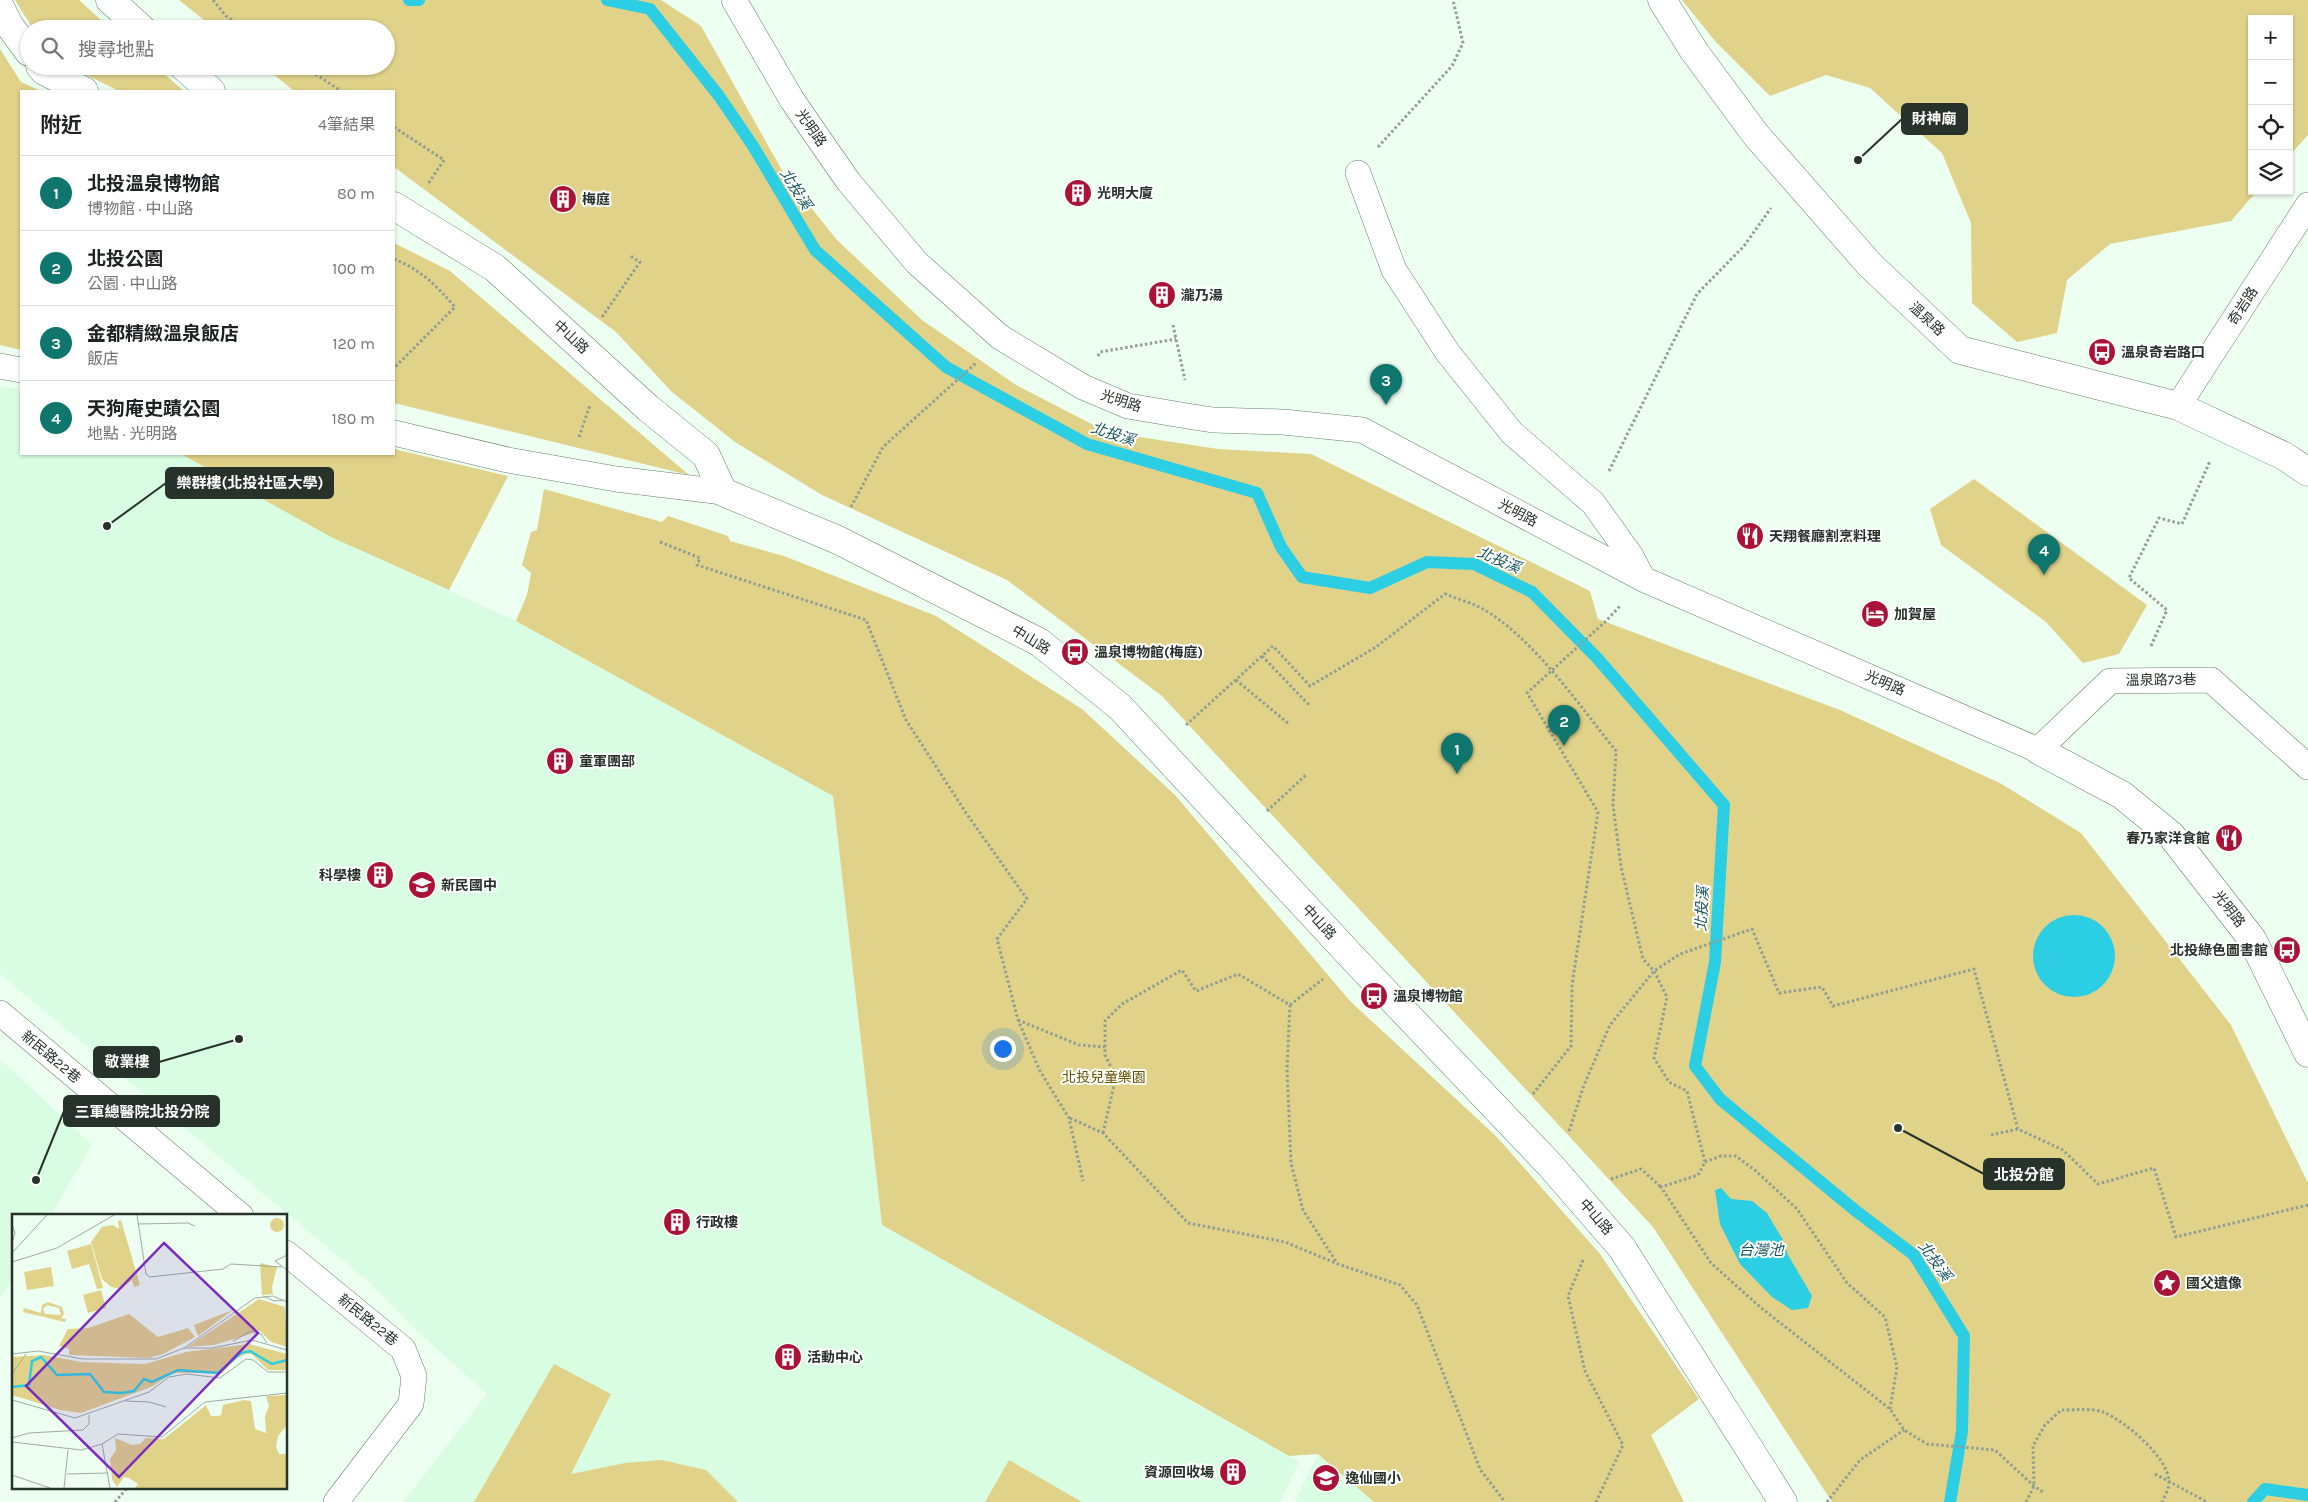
<!DOCTYPE html>
<html lang="zh-TW">
<head>
<meta charset="utf-8">
<style>
  :root { --surface:#fff; --page:#f2f2f2; --text:#202124; --muted:#757577; --line:#e0e0e0; --accent:#0f766e }
  body { margin:0; font-family:Karla,"Noto Sans TC",sans-serif; background:var(--page); color:var(--text) }
  .controls { position:absolute; right:15px; top:15px; display:grid; overflow:hidden; border-radius:0px; box-shadow:0 1px 4px #0004 }
  .controls button { width:45px; height:45px; display:grid; place-items:center; padding:0; border:0; border-bottom:1px solid var(--line); background:var(--surface); color:var(--text); font:25px sans-serif }
  .you { position:absolute; left:1002px; top:1048px; width:18px; height:18px; margin:-12px; border:4px solid #fff; border-radius:50%; background:#1a73e8; box-shadow:0 0 0 8px #1a73e833 }
  .badge { display:grid; place-items:center; width:32px; height:32px; border-radius:50%; background:var(--accent); color:#fff; font-size:16px; font-weight:700 }
  .pin { position:absolute; translate:-50% -41px; filter:drop-shadow(0 1px 2px #0008) }
  .pin::after { content:''; position:absolute; top:26px; width:18px; height:15px; background:inherit; clip-path:polygon(0 0,100% 0,50% 100%) }
  .list { margin:0; padding:0; list-style:none }
  h2 { display:flex; justify-content:space-between; align-items:center; height:65px; margin:0; padding:0 20px; font-size:21px }
  h2 small { font-size:16px; font-weight:400; color:var(--muted) }
  .list li { display:grid; grid-template-columns:32px 1fr auto; gap:15px; align-items:center; box-sizing:border-box; height:75px; padding:0 20px; border-top:1px solid var(--line) }
  .list b { display:block; font-size:19px; white-space:nowrap }
  .list p { margin:0; font-size:16px; white-space:nowrap; color:var(--muted) }
  .list em { font-size:16px; font-style:normal; color:var(--muted) }
  .icon { flex:none; width:28px; height:28px; fill:none; stroke:currentColor; stroke-width:2; stroke-linecap:round; stroke-linejoin:round }
  .map { position:relative; flex:none; width:2308px; height:1502px; overflow:hidden }
  .search { position:absolute; background:var(--surface); box-shadow:0 1px 4px #0004; left:20px; top:20px; width:375px; height:55px; display:flex; align-items:center; gap:12px; box-sizing:border-box; padding:0 18px; border-radius:28px; color:var(--muted); font-size:19px }
  .panel { position:absolute; background:var(--surface); box-shadow:0 1px 4px #0004; left:20px; top:90px; width:375px; height:365px; border-radius:0px }
  .map>svg:first-child { display:block }
  .built { fill:#d8fde2 }
  .green { fill:#e0d289 }
  .water { fill:#2ccee3 }
  .lines { fill:none; stroke-linecap:round; stroke-linejoin:round }
  .stream { stroke:#2ccee3; stroke-width:12 }
  .lane-casing { stroke:#65806d; stroke-width:26 }
  .street-casing { stroke:#65806d; stroke-width:29 }
  .path { stroke:#909f94; stroke-width:3; stroke-dasharray:2.5 2.5; stroke-linecap:butt }
  .lane { stroke:#fff; stroke-width:25 }
  .street { stroke:#fff; stroke-width:28 }
  .labels { text-anchor:middle; dominant-baseline:central; stroke-width:4; stroke-linejoin:round; paint-order:stroke }
  .street-label { font-size:14px; fill:#26322a; stroke:#fff }
  .poi-label { font-size:14px; font-weight:bold; fill:#26322a; stroke:#fff; text-anchor:start }
  .park-label { font-size:14px; fill:#635600; stroke:#fff }
  .water-label { font-size:15px; font-style:italic; fill:#16555e; stroke:#fff }
  .inset-river { fill:none; stroke:#2ccee3; stroke-width:2.5 }
  .inset-road { fill:none; stroke:#9dada1; stroke-width:1 }
  .view { fill:#7b2cbf; fill-opacity:0.15; stroke:#7b2cbf; stroke-width:2.5 }
  .inset-edge { fill:none; stroke:#26322a; stroke-width:2.5 }
  .leader { fill:none; stroke:#26322a; stroke-width:2 }
  .callout-dot { fill:#26322a; stroke:#fff; stroke-width:2 }
  .callout { fill:#26322a; stroke:#26322a; stroke-width:2 }
  .callout-label { font-size:15px; text-anchor:middle; font-weight:bold; fill:#fff }
</style>
</head>
<body>
<div class="map">
<svg width="2308" height="1502" viewBox="0 0 2308 1502">
  <rect width="100%" height="100%" fill="#edfff1"/>
  <path class="built" d="M 0,386 L 21,390 L 21,454 L 181,454 L 333,538 L 516,621 L 833,796 L 882,1225 L 1299,1462 L 1280,1502 L 403,1502 L 487,1394 L 416,1330 L 370,1283 L 0,974 Z
    M 0,1059 L 92,1145 L 50,1216 L 14,1216 L 14,1276 L 0,1299 Z
    M 1318,1454 L 1374,1502 L 1295,1502 Z"/>
  <path class="green" d="M 15,0 L 79,0 L 111,29 L 33,29 Z
    M 179,0 L 661,0 L 701,26 L 784,174 L 837,240 L 922,320 L 1016,385 L 1107,432 L 1218,449 L 1311,454 L 1590,591 L 1598,619 L 1840,710 L 2000,783 L 2081,833 L 2231,1025 L 2308,1183 L 2308,1502 L 1832,1502 L 1653,1227 L 1162,696 L 1007,580 L 822,495 L 735,442 L 672,392 L 616,332 L 394,167 L 394,91 L 294,91 L 263,66 L 386,66 L 386,29 L 215,29 Z
    M 1682,0 L 2308,0 L 2308,135 L 2289,156 L 2289,19 L 2252,19 L 2252,191 L 2257,191 L 2231,221 L 2110,244 L 2067,280 L 2057,333 L 2017,342 L 1972,303 L 1971,223 L 1942,153 L 1870,88 L 1826,75 L 1770,96 L 1715,41 Z
    M 0,49 L 21,82 L 41,91 L 21,91 L 21,350 L 0,345 Z
    M 68,66 L 155,66 L 184,91 L 119,91 Z
    M 394,243 L 450,271 L 689,475 L 394,403 Z
    M 394,449 L 508,476 L 449,590 L 333,538 L 181,454 L 394,454 Z
    M 1974,479 L 2147,605 L 2119,654 L 2083,663 L 2046,622 L 1941,545 L 1930,509 Z
    M 544,489 L 662,522 L 668,516 L 728,536 L 730,541 L 784,556 L 936,616 L 1082,709 L 1175,795 L 1350,1001 L 1496,1136 L 1600,1254 L 1699,1399 L 1651,1435 L 1684,1502 L 1374,1502 L 1318,1454 L 1289,1456 L 882,1225 L 833,796 L 516,621 L 527,595 L 531,573 L 522,565 L 531,532 L 537,530 Z
    M 554,1364 L 611,1394 L 571,1474 L 625,1463 L 662,1460 L 706,1470 L 738,1502 L 474,1502 Z
    M 1009,1460 L 1082,1502 L 985,1502 Z"/>
  <path class="water" d="M2033 956a41 41 0 1 1 82 0a41 41 0 1 1-82 0Z
    M 1721,1188 L 1731,1199 L 1752,1201 L 1767,1213 L 1783,1240 L 1788,1255 L 1812,1296 L 1808,1308 L 1792,1310 L 1772,1297 L 1740,1264 L 1720,1224 L 1715,1190 Z"/>
  <g class="lines">
    <path class="stream" d="M 409,0 L 419,0
      M 607,0 L 650,9 L 719,96 L 753,146 L 815,250 L 946,367 L 1087,444 L 1257,493 L 1281,547 L 1302,577 L 1370,588 L 1427,562 L 1474,564 L 1532,592 L 1598,659 L 1724,805 L 1715,962 L 1695,1066 L 1720,1099 L 1856,1211 L 1914,1255 L 1964,1336 L 1962,1431 L 1950,1502
      M 2253,1502 L 2265,1489 L 2308,1495"/>
    <g class="lane-casing">
      <path id="lane" d="M 734,0 L 792,100 L 848,181 L 917,263 L 1000,337 L 1083,387 L 1128,406 L 1193,417 L 1213,420 L 1283,422 L 1362,430 L 1643,579 L 2038,750 L 2110,681 L 2211,680 L 2308,767
        M 1358,173 L 1394,270 L 1448,353 L 1512,433 L 1593,503 L 1631,556 L 1643,579
        M 0,366 L 21,370
        M 2178,406 L 2308,205
        M 394,433 L 508,460 L 616,479 L 723,492
        M 0,1013 L 241,1216
        M 286,1253 L 403,1349 L 414,1376 L 411,1404 L 336,1502"/>
    </g>
    <g class="street-casing">
      <path id="street" d="M 110,0 L 142,29
        M 1662,0 L 1694,51 L 1756,135 L 1870,265 L 1960,350 L 2178,406 L 2284,456 L 2308,472
        M 0,7 L 9,25 L 29,52
        M 40,66 L 44,71 L 84,91
        M 183,66 L 211,91
        M 394,206 L 495,268 L 648,408 L 706,455 L 723,492 L 838,540 L 1039,642 L 1120,707 L 1351,956 L 1550,1165 L 1622,1248 L 1783,1502
        M 2038,750 L 2122,795 L 2171,835 L 2252,939 L 2308,1053"/>
    </g>
    <path class="path" d="M 213,0 L 226,16 L 246,29
      M 303,66 L 341,91
      M 394,127 L 444,160 L 428,184
      M 1378,147 L 1452,66 L 1463,43 L 1453,0
      M 394,259 C 421,270 436,285 455,307 L 394,368
      M 602,317 L 640,262 L 629,255
      M 1173,325 L 1185,380
      M 1098,356 L 1100,352 L 1176,339
      M 579,437 L 590,405
      M 1609,471 L 1697,294 L 1744,246 L 1771,208
      M 851,507 L 883,447 L 976,363
      M 660,542 L 700,558 L 697,565 L 866,620 L 906,720 L 966,813 L 1027,899 L 997,939 L 1018,1020 L 1040,1071 L 1069,1118 L 1083,1181
      M 2151,646 L 2167,610 L 2129,578 L 2159,518 L 2182,524 L 2210,461
      M 1262,656 L 1309,705
      M 1236,680 L 1289,724
      M 1186,725 L 1273,646 L 1310,686 L 1376,647 L 1445,594 C 1457,599 1470,602 1481,608 C 1531,635 1580,706 1616,751 L 1613,805 L 1621,867 L 1643,959 L 1654,971 L 1667,997 L 1654,1058 L 1669,1082 L 1687,1091 L 1705,1162 L 1698,1175 L 1661,1187 L 1711,1263 L 1760,1307 L 1890,1409 L 1904,1430 L 1927,1444 L 1995,1450 L 2034,1486 L 2043,1492
      M 1267,811 L 1307,774
      M 1290,1005 L 1323,979
      M 1018,1020 L 1079,1045 L 1105,1047
      M 1533,1094 L 1571,1046 L 1572,985 L 1598,812 L 1527,693 L 1606,621 L 1620,606
      M 1070,1118 L 1103,1133 L 1188,1223 L 1285,1242 L 1338,1264 L 1400,1285 L 1417,1305 L 1480,1469 L 1505,1502
      M 1569,1131 L 1584,1085 L 1610,1025 L 1654,971 L 1680,954 L 1752,929 L 1779,993 L 1822,987 L 1833,1006 L 1974,969 L 2018,1129
      M 1103,1133 L 1116,1077 L 1105,1055 L 1105,1021 L 1122,1004 L 1182,970 L 1196,991 L 1238,974 L 1290,1005 L 1287,1068 L 1291,1163 L 1303,1210 L 1337,1263
      M 1991,1135 L 2018,1129 L 2063,1150 L 2098,1184 L 2154,1168 L 2176,1237 L 2308,1205
      M 1705,1162 L 1721,1156 L 1736,1156 L 1756,1171 L 1797,1209 L 1847,1283 L 1885,1317 L 1897,1367 L 1890,1409
      M 1611,1179 L 1641,1169 L 1661,1187
      M 1583,1260 L 1568,1296 L 1585,1371 L 1623,1445 L 1596,1502
      M 2155,1474 L 2207,1502
      M 115,1502 L 127,1488
      M 1827,1502 L 1860,1460 L 1904,1430
      M 2026,1502 L 2034,1486 L 2033,1446 L 2045,1425 L 2061,1410 C 2073,1410 2092,1408 2103,1412 C 2124,1420 2171,1459 2169,1484 C 2169,1489 2164,1497 2162,1502"/>
    <use href="#lane" class="lane"/>
    <use href="#street" class="street"/>
  </g>
  <defs>
    <g id="building-disc" transform="scale(1.4375)"><circle r="9.5" fill="#aa1337" stroke="#fff"/><path d="M-4-6H4V6H1V3H-1V6H-4ZM-2.5-4.3h1.7v1.8h-1.7ZM.8-4.3h1.7v1.8H.8ZM-2.5-1h1.7V.8h-1.7ZM.8-1h1.7V.8H.8Z" fill="#fff"/></g>
    <g id="bus-disc" transform="scale(1.4375)"><circle r="9.5" fill="#aa1337" stroke="#fff"/><path d="M-5-6H5V4H4V6H2V4H-2V6H-4V4H-5ZM-3.5-4V0h7V-4ZM-3.5 1.2v1.5H-2V1.2ZM2 1.2v1.5H3.5V1.2Z" fill="#fff"/></g>
    <g id="restaurant-disc" transform="scale(1.4375)"><circle r="9.5" fill="#aa1337" stroke="#fff"/><path d="M-5-6h1v4h1v-4h1v4h1v-4h1v5L-1.5 .5V6h-2V.5L-5-1ZM5-6V6H3V1.5H1.5Q1.5-4 5-6Z" fill="#fff"/></g>
    <g id="hotel-disc" transform="scale(1.4375)"><circle r="9.5" fill="#aa1337" stroke="#fff"/><path d="M-6-4.5h1.5V1H6V5H4.5V3h-9V5H-6ZM-4 0a1.8 1.8 0 1 1 3.6 0ZM.5 0V-2.5h3Q6-2.5 6 0Z" fill="#fff"/></g>
    <g id="school-disc" transform="scale(1.4375)"><circle r="9.5" fill="#aa1337" stroke="#fff"/><path d="M0-5L7-2L0 1L-7-2ZM-4 1L0 2.5L4 1V4Q0 6-4 4Z" fill="#fff"/></g>
    <g id="sight-disc" transform="scale(1.4375)"><circle r="9.5" fill="#aa1337" stroke="#fff"/><path d="M0-6L1.8-2.2L6-1.7L2.9 1.2L3.7 5.4L0 3.3L-3.7 5.4L-2.9 1.2L-6-1.7L-1.8-2.2Z" fill="#fff"/></g>
  </defs>
  <g fill-rule="evenodd">
    <use href="#building-disc" x="1078" y="193"/>
    <use href="#building-disc" x="563" y="199"/>
    <use href="#building-disc" x="1162" y="295"/>
    <use href="#bus-disc" x="2102" y="352"/>
    <use href="#restaurant-disc" x="1750" y="536"/>
    <use href="#hotel-disc" x="1875" y="614"/>
    <use href="#bus-disc" x="1075" y="652"/>
    <use href="#building-disc" x="560" y="761"/>
    <use href="#restaurant-disc" x="2229" y="838"/>
    <use href="#building-disc" x="380" y="875"/>
    <use href="#school-disc" x="422" y="885"/>
    <use href="#bus-disc" x="2287" y="950"/>
    <use href="#bus-disc" x="1374" y="996"/>
    <use href="#building-disc" x="677" y="1222"/>
    <use href="#sight-disc" x="2167" y="1283"/>
    <use href="#building-disc" x="788" y="1357"/>
    <use href="#building-disc" x="1233" y="1472"/>
    <use href="#school-disc" x="1326" y="1478"/>
  </g>
  <g class="labels">
    <g class="street-label">
      <text transform="translate(811 128) rotate(55)">光明路</text>
      <text transform="translate(2243 306) rotate(-57)">奇岩路</text>
      <text transform="translate(1927 319) rotate(43)">溫泉路</text>
      <text transform="translate(571 337) rotate(43)">中山路</text>
      <text transform="translate(1121 401) rotate(18)">光明路</text>
      <text transform="translate(1518 513) rotate(28)">光明路</text>
      <text transform="translate(1031 640) rotate(31)">中山路</text>
      <text transform="translate(2161 680) rotate(-1)">溫泉路73巷</text>
      <text transform="translate(1885 683) rotate(23)">光明路</text>
      <text transform="translate(2229 909) rotate(52)">光明路</text>
      <text transform="translate(1319 922) rotate(47)">中山路</text>
      <text transform="translate(51 1057) rotate(40)">新民路22巷</text>
      <text transform="translate(1596 1217) rotate(49)">中山路</text>
      <text transform="translate(368 1320) rotate(39)">新民路22巷</text>
    </g>
    <g class="poi-label">
      <text x="1097" y="193">光明大廈</text>
      <text x="582" y="199">梅庭</text>
      <text x="1181" y="295">瀧乃湯</text>
      <text x="2121" y="352">溫泉奇岩路口</text>
      <text x="1769" y="536">天翔餐廳割烹料理</text>
      <text x="1894" y="614">加賀屋</text>
      <text x="1094" y="652">溫泉博物館(梅庭)</text>
      <text x="579" y="761">童軍團部</text>
      <text x="2210" y="838" text-anchor="end">春乃家洋食館</text>
      <text x="361" y="875" text-anchor="end">科學樓</text>
      <text x="441" y="885">新民國中</text>
      <text x="2268" y="950" text-anchor="end">北投綠色圖書館</text>
      <text x="1393" y="996">溫泉博物館</text>
      <text x="696" y="1222">行政樓</text>
      <text x="2186" y="1283">國父遺像</text>
      <text x="807" y="1357">活動中心</text>
      <text x="1214" y="1472" text-anchor="end">資源回收場</text>
      <text x="1345" y="1478">逸仙國小</text>
    </g>
    <g class="park-label">
      <text x="1104" y="1077">北投兒童樂園</text>
    </g>
    <g class="water-label">
      <text transform="translate(796 189) rotate(58)">北投溪</text>
      <text transform="translate(1113 434) rotate(18)">北投溪</text>
      <text transform="translate(1499 560) rotate(23)">北投溪</text>
      <text transform="translate(1702 909) rotate(-87)">北投溪</text>
      <text x="1761" y="1250">台灣池</text>
      <text transform="translate(1935 1261) rotate(54)">北投溪</text>
    </g>
  </g>
  <g transform="translate(12 1214)">
    <rect width="275" height="275" fill="#edfff1"/>
    <path d="M258 11a7 7 0 1 1 14 0a7 7 0 1 1-14 0ZM 109,6 L 128,71 L 122,73 L 120,66 L 109,75 L 99,73 L 90,65 L 79,28 L 90,13 L 101,11 L 107,15 L 106,7 ZM 79,30 L 91,74 L 85,75 L 77,50 L 60,55 L 55,37 ZM 248,49 L 265,53 L 260,73 L 261,80 L 250,81 ZM 39,53 L 42,72 L 15,76 L 12,58 ZM 89,76 L 94,94 L 76,99 L 71,81 ZM 247,85 L 273,93 L 275,133 L 259,128 L 248,117 L 202,131 L 175,133 ZM 36,88 L 50,93 L 52,100 L 49,104 L 54,105 L 53,108 L 11,98 L 12,94 L 29,99 L 30,91 ZM 35,91 L 47,94 L 49,101 L 33,100 L 31,95 ZM 221,96 L 186,122 L 182,111 ZM 117,100 L 146,123 L 176,114 L 183,123 L 151,140 L 137,144 L 57,141 L 57,135 L 47,132 L 56,115 L 76,114 ZM 237,130 L 275,140 L 275,156 L 256,156 L 240,140 L 234,140 L 225,144 L 210,159 L 161,159 L 139,173 L 69,199 L 48,196 L 0,181 L 0,143 L 31,141 L 70,148 L 133,150 L 174,138 ZM 275,181 L 275,211 L 266,222 L 264,233 L 267,240 L 275,240 L 275,274 L 123,274 L 126,270 L 117,264 L 112,263 L 105,273 L 100,265 L 98,245 L 104,236 L 103,224 L 120,231 L 128,230 L 134,224 L 152,225 L 194,191 L 199,202 L 206,202 L 209,201 L 211,191 L 232,186 L 239,187 L 243,215 L 254,219 L 253,202 L 257,192 L 254,182 Z" fill="#e0d289" fill-rule="evenodd"/>
    <path class="inset-river" d="M 0,173 L 17,171 L 20,147 L 29,143 L 45,161 L 78,160 L 92,178 L 109,179 L 122,177 L 132,165 L 140,168 L 166,156 L 206,159 L 229,139 L 238,137 L 260,150 L 275,146"/>
    <path class="inset-road" d="M 125,1 L 134,60 L 138,63 L 211,55 L 219,50 L 270,53M 0,10 L 3,19 L 0,29M 126,10 L 176,9 L 183,12M 0,39 L 35,1M 275,41 L 263,47 L 275,56M 0,48 L 45,34 L 102,1M 251,82 L 262,87 L 272,86M 221,127 L 239,117 L 249,120 L 255,129M 172,134 L 200,134 L 240,126 L 275,136M 0,140 L 26,137 L 71,145 L 144,145 L 172,134 L 243,84 L 261,82 L 275,88M 0,160 L 14,140M 0,186 L 63,204 L 137,178 L 157,163 L 175,160 L 208,164 L 234,145 L 241,146 L 256,158 L 275,158M 113,187 L 137,188 L 154,193M 0,224 L 17,219 L 71,216 L 77,210 L 77,201M 0,228 L 69,236 L 90,230 L 106,220 L 150,223 L 193,188 L 275,179M 90,230 L 98,274M 55,260 L 96,259M 0,261 L 38,274M 52,274 L 56,236"/>
    <path class="view" d="M 152,29 L 246,119 L 107,263 L 14,172 Z"/>
    <rect width="275" height="275" class="inset-edge"/>
  </g>
  <path class="leader" d="M1858 160L1902 119M107 526L166 483M239 1039L159 1062M36 1180L64 1111M1898 1128L1984 1174"/>
  <g class="callout-dot">
    <circle cx="1858" cy="160" r="5"/>
    <circle cx="107" cy="526" r="5"/>
    <circle cx="239" cy="1039" r="5"/>
    <circle cx="36" cy="1180" r="5"/>
    <circle cx="1898" cy="1128" r="5"/>
  </g>
  <g class="callout">
    <rect x="1902" y="104" width="65" height="30" rx="5"/>
    <rect x="166" y="468" width="167" height="30" rx="5"/>
    <rect x="94" y="1047" width="65" height="30" rx="5"/>
    <rect x="64" y="1096" width="155" height="30" rx="5"/>
    <rect x="1984" y="1159" width="80" height="30" rx="5"/>
  </g>
  <g class="callout-label">
    <text x="1934" y="124">財神廟</text>
    <text x="250" y="488">樂群樓(北投社區大學)</text>
    <text x="127" y="1067">敬業樓</text>
    <text x="142" y="1117">三軍總醫院北投分院</text>
    <text x="2024" y="1180">北投分館</text>
  </g>
</svg>
<div class="controls">
<button>+</button>
<button>−</button>
<button><svg class="icon" aria-label="locate" viewBox="0 0 24 24"><circle cx="12" cy="12" r="6"/><path d="M12 2v4M12 18v4M2 12h4M18 12h4"/></svg></button>
<button><svg class="icon" aria-label="layers" viewBox="0 0 24 24"><path d="M12 4l9 5-9 5-9-5zM3 14l9 5 9-5"/></svg></button>
</div>
<div class="you"></div>
<div class="pin badge" style="left:1457px;top:774px">1</div>
<div class="pin badge" style="left:1564px;top:746px">2</div>
<div class="pin badge" style="left:1386px;top:405px">3</div>
<div class="pin badge" style="left:2044px;top:575px">4</div>
<div class="search"><svg class="icon" aria-label="search" viewBox="0 0 24 24"><circle cx="10" cy="10" r="6"/><path d="M15 15l6 6"/></svg>搜尋地點</div>
<section class="panel">
<h2>附近<small>4筆結果</small></h2>
<ul class="list">
<li><span class="badge">1</span><div><b>北投溫泉博物館</b><p>博物館 · 中山路</p></div><em>80 m</em></li>
<li><span class="badge">2</span><div><b>北投公園</b><p>公園 · 中山路</p></div><em>100 m</em></li>
<li><span class="badge">3</span><div><b>金都精緻溫泉飯店</b><p>飯店</p></div><em>120 m</em></li>
<li><span class="badge">4</span><div><b>天狗庵史蹟公園</b><p>地點 · 光明路</p></div><em>180 m</em></li>
</ul>
</section>
</div>
</body>
</html>
